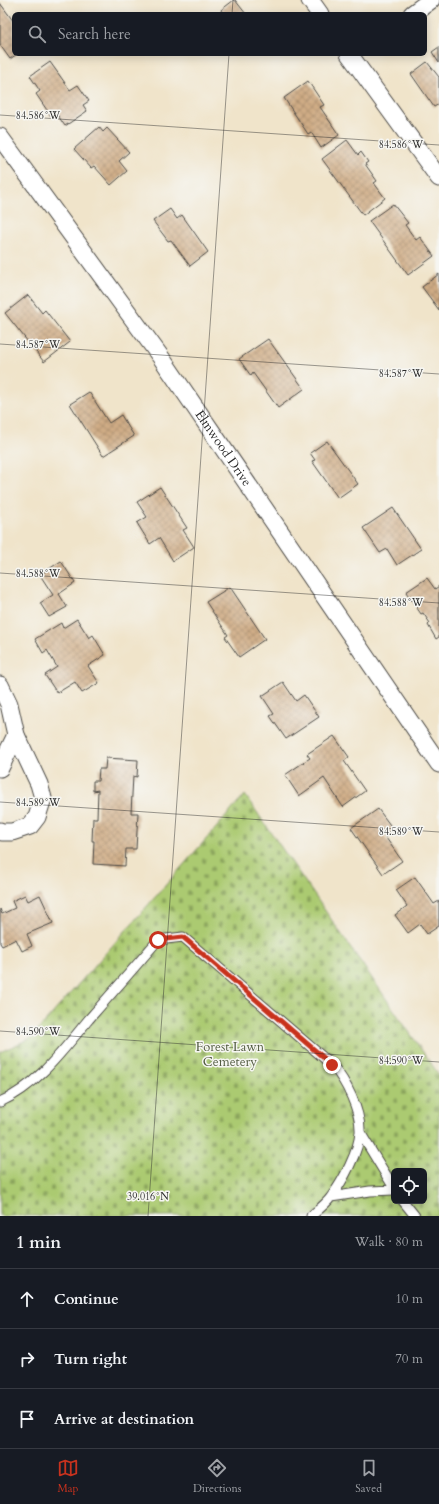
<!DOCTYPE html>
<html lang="en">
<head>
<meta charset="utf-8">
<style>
  :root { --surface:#171b24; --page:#242831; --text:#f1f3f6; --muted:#9ea1a6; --line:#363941; --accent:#c8321e }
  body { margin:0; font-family:Cardo,serif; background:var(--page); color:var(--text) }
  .controls { position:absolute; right:12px; bottom:12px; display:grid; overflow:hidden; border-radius:6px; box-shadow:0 2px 10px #0003 }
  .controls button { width:36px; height:36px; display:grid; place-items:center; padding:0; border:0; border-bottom:1px solid var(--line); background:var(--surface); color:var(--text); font:20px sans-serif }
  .stop { position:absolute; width:12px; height:12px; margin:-9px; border:3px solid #c8321e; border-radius:50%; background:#fff }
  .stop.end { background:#c8321e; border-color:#fff; box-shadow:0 1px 4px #0008 }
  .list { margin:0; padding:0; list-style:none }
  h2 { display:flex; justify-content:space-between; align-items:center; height:52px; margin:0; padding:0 16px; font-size:17px }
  h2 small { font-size:13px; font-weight:400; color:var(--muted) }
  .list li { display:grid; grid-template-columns:26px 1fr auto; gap:12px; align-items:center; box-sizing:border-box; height:60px; padding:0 16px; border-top:1px solid var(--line) }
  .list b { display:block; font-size:15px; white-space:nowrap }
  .list em { font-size:13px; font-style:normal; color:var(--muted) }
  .icon { flex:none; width:22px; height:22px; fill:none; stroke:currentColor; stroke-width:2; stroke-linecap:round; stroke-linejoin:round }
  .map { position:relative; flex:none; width:439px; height:1216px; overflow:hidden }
  .search { position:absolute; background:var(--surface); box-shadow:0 2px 10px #0003; left:12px; right:12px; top:12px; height:44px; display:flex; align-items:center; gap:10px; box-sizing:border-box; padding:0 14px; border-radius:6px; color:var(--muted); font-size:15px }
  .sheet { height:232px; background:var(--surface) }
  nav { display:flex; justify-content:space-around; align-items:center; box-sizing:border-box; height:56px; border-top:1px solid var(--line); background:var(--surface); font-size:11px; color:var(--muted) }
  nav a { display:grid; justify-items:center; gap:2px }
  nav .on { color:var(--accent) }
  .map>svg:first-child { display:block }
  .cemetery { fill:url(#cemetery-stones); stroke:#6b7a4e; fill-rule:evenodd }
  .building { fill:url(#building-cross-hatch) }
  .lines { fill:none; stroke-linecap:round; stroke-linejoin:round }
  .service-casing { stroke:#494743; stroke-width:11 }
  .minor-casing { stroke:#494743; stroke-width:19 }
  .service { stroke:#fff; stroke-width:9 }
  .minor { stroke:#fff; stroke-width:17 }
  .route { stroke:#c8321e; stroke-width:5 }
  .ticks { fill:none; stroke:#2b2b2b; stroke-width:1; stroke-opacity:0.45 }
  .labels { text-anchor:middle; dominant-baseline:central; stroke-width:3; stroke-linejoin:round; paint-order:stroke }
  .street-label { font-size:13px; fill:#2b2b2b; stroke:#f6f6f2 }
  .park-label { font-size:13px; fill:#515b40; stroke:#f6f6f2 }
  .ticks-label { font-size:10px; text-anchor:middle; fill:#2b2b2b; stroke:#f6f6f2; stroke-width:3; stroke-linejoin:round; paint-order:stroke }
</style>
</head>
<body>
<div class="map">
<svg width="439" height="1216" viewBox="0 0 439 1216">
  <defs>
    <pattern id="cemetery-stones" width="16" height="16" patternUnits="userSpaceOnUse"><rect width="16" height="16" fill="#abca71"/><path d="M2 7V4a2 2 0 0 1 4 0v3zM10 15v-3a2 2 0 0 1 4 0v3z" fill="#8ba45d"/></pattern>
    <pattern id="building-cross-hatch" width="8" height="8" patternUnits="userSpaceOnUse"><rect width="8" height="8" fill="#cfac85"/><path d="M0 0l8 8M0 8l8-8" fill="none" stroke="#a88c6d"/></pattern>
  </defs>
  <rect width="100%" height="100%" fill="#f6f6f2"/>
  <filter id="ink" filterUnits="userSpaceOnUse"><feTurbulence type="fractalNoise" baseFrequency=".025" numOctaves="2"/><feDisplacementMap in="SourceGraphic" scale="8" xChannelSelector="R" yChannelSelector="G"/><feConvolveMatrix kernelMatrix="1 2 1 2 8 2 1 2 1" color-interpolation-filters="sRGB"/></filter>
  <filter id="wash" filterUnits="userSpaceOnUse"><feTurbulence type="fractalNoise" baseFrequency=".012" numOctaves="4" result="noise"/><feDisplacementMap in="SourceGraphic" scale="16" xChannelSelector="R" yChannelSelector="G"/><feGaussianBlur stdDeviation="0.9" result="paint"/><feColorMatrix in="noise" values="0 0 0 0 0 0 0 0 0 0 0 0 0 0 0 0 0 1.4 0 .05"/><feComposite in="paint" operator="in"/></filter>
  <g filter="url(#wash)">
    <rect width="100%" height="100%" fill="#f0e4ca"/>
    <path class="cemetery" d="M 245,795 L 439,1075 L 439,1216 L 0,1216 L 0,1052 L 31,1038 ZM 394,1171 L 424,1171 L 424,1201 L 394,1201 Z"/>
    <g id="blocks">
      <path class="building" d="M 234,0 L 235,0 L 246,14 L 223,14 L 221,10 Z
        M 0,3 L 14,22 L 14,54 L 17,54 L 10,59 L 0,45 Z
        M 439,47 L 439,63 L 432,52 Z
        M 50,62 L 70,90 L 78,85 L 89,101 L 83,105 L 87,111 L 65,126 L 56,113 L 51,116 L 36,94 L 40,91 L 30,76 Z
        M 427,62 L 439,77 L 439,104 L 434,107 L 411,74 Z
        M 308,81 L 324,105 L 320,107 L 339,135 L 321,148 L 311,132 L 308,134 L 284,98 Z
        M 99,127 L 103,132 L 107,128 L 129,152 L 119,161 L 127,171 L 111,185 L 94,166 L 91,168 L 74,149 Z
        M 347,140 L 358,155 L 361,152 L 368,162 L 365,164 L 377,181 L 374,183 L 385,198 L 363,215 L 322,159 Z
        M 393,204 L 408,223 L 405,225 L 416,240 L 420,237 L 434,256 L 408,275 L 369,221 Z
        M 170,209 L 177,219 L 182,215 L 208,252 L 190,266 L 171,240 L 168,241 L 153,221 Z
        M 439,274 L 439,310 L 422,287 Z
        M 28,295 L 42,313 L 45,310 L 70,342 L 44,362 L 5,313 Z
        M 268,339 L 304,389 L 278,408 L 253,373 L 251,376 L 239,359 Z
        M 89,392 L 109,423 L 121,415 L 134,436 L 103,456 L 70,404 Z
        M 327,441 L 358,484 L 338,498 L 312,461 L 315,460 L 310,453 Z
        M 160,487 L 187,528 L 183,530 L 194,547 L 173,561 L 159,538 L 150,544 L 137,523 L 147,517 L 137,502 Z
        M 393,508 L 421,549 L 397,565 L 387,549 L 380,553 L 363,528 Z
        M 61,561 L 75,583 L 59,594 L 67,607 L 49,617 L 40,603 L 53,595 L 40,575 Z
        M 427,578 L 435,589 L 439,586 L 439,637 L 436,639 L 428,625 L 430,623 L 423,613 L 421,614 L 406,592 Z
        M 230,587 L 265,639 L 239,657 L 225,637 L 228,635 L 206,602 Z
        M 77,619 L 89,638 L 93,635 L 105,655 L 88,666 L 99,683 L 82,693 L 75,682 L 57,693 L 45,675 L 57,667 L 47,650 L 43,653 L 35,639 L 61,623 L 63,628 Z
        M 283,682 L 296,701 L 304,695 L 319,717 L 286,739 L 270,716 L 274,714 L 262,696 Z
        M 334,736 L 349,757 L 344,761 L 365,791 L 343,807 L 324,778 L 299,796 L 285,775 L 310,758 L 307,754 Z
        M 106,758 L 138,760 L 137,777 L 133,776 L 131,813 L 138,813 L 136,849 L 126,849 L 125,866 L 93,864 L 94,841 L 92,841 L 93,818 L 97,818 L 98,790 L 93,791 L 93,781 L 98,781 L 99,769 L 105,769 Z
        M 378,809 L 393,829 L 384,835 L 402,861 L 383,874 L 351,828 Z
        M 415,877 L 434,904 L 439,901 L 439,926 L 427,934 L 420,924 L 408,933 L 395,915 L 407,906 L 396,890 Z
        M 25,895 L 28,901 L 40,895 L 53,923 L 27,934 L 32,946 L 22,951 L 16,939 L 2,946 L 0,943 L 0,909 L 2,914 L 15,908 L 12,901 Z"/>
    </g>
  </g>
  <g filter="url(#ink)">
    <use href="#blocks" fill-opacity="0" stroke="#494743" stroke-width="1"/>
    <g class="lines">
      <g class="service-casing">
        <path id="service" d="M 0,1102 C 37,1086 64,1049 89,1019 C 112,993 135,967 158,940 L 183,937 L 332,1065 C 346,1081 361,1111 360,1132 C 359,1151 343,1181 331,1197 C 326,1204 318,1210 311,1216
          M 360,1132 L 394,1188
          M 331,1197 L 370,1191 L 394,1190
          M 403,1201 L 415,1216"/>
      </g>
      <g class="minor-casing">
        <g id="minor">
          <path d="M 310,0 L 320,14"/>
          <path d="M 412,14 L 431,0"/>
          <path d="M 349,54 L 439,178"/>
          <path id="s1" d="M 0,137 L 160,356 L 439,764"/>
          <path d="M 0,685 L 9,704 L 16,735 L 39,784 L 43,798 L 37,817 L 30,826 L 12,832 L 2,832 L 0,831"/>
          <path d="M 0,768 L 16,735"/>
        </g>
      </g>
      <use href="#service" class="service"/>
      <use href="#minor" class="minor"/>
    </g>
  </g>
  <g class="lines" filter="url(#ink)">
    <path class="route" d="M 158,940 L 183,937 L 332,1065"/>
  </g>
  <path class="ticks" d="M 232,14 L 233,0M 0,115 L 439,145M 0,344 L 439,374M 0,573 L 439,603M 0,802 L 439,832M 0,1031 L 439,1062M 148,1216 L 229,54"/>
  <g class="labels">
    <g class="street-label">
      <text stroke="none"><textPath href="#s1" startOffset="383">Elmwood Drive</textPath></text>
    </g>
    <g class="park-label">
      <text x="230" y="1047">Forest Lawn<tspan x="230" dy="15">Cemetery</tspan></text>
    </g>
  </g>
  <g class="ticks-label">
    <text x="38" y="119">84.586°W</text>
    <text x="401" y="148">84.586°W</text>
    <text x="38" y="348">84.587°W</text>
    <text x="401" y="377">84.587°W</text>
    <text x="38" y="577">84.588°W</text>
    <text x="401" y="606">84.588°W</text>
    <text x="38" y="806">84.589°W</text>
    <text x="401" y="835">84.589°W</text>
    <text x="38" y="1035">84.590°W</text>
    <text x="401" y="1064">84.590°W</text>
    <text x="148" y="1200">39.016°N</text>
  </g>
</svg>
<div class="controls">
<button><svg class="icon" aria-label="locate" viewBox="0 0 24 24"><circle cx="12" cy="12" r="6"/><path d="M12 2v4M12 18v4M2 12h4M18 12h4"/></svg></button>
</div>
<div class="stop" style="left:158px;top:940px"></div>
<div class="stop end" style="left:332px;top:1065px"></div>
<div class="search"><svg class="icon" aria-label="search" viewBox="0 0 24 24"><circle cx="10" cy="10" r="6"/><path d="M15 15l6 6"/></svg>Search here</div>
</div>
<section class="sheet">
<h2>1 min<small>Walk · 80 m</small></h2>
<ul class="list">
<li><svg class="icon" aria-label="ahead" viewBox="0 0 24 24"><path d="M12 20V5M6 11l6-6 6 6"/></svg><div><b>Continue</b></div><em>10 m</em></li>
<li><svg class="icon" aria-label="right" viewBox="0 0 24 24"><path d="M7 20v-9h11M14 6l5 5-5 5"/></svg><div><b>Turn right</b></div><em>70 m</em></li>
<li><svg class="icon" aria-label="arrive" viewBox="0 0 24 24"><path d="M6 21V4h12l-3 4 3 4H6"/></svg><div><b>Arrive at destination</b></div></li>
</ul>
</section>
<nav>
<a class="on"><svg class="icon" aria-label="map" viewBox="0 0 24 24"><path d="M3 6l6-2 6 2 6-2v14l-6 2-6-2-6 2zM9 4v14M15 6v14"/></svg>Map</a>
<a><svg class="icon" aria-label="directions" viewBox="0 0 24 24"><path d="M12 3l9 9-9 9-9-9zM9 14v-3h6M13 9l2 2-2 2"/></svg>Directions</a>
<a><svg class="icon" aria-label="saved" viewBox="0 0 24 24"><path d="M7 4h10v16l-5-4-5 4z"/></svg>Saved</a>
</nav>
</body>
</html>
